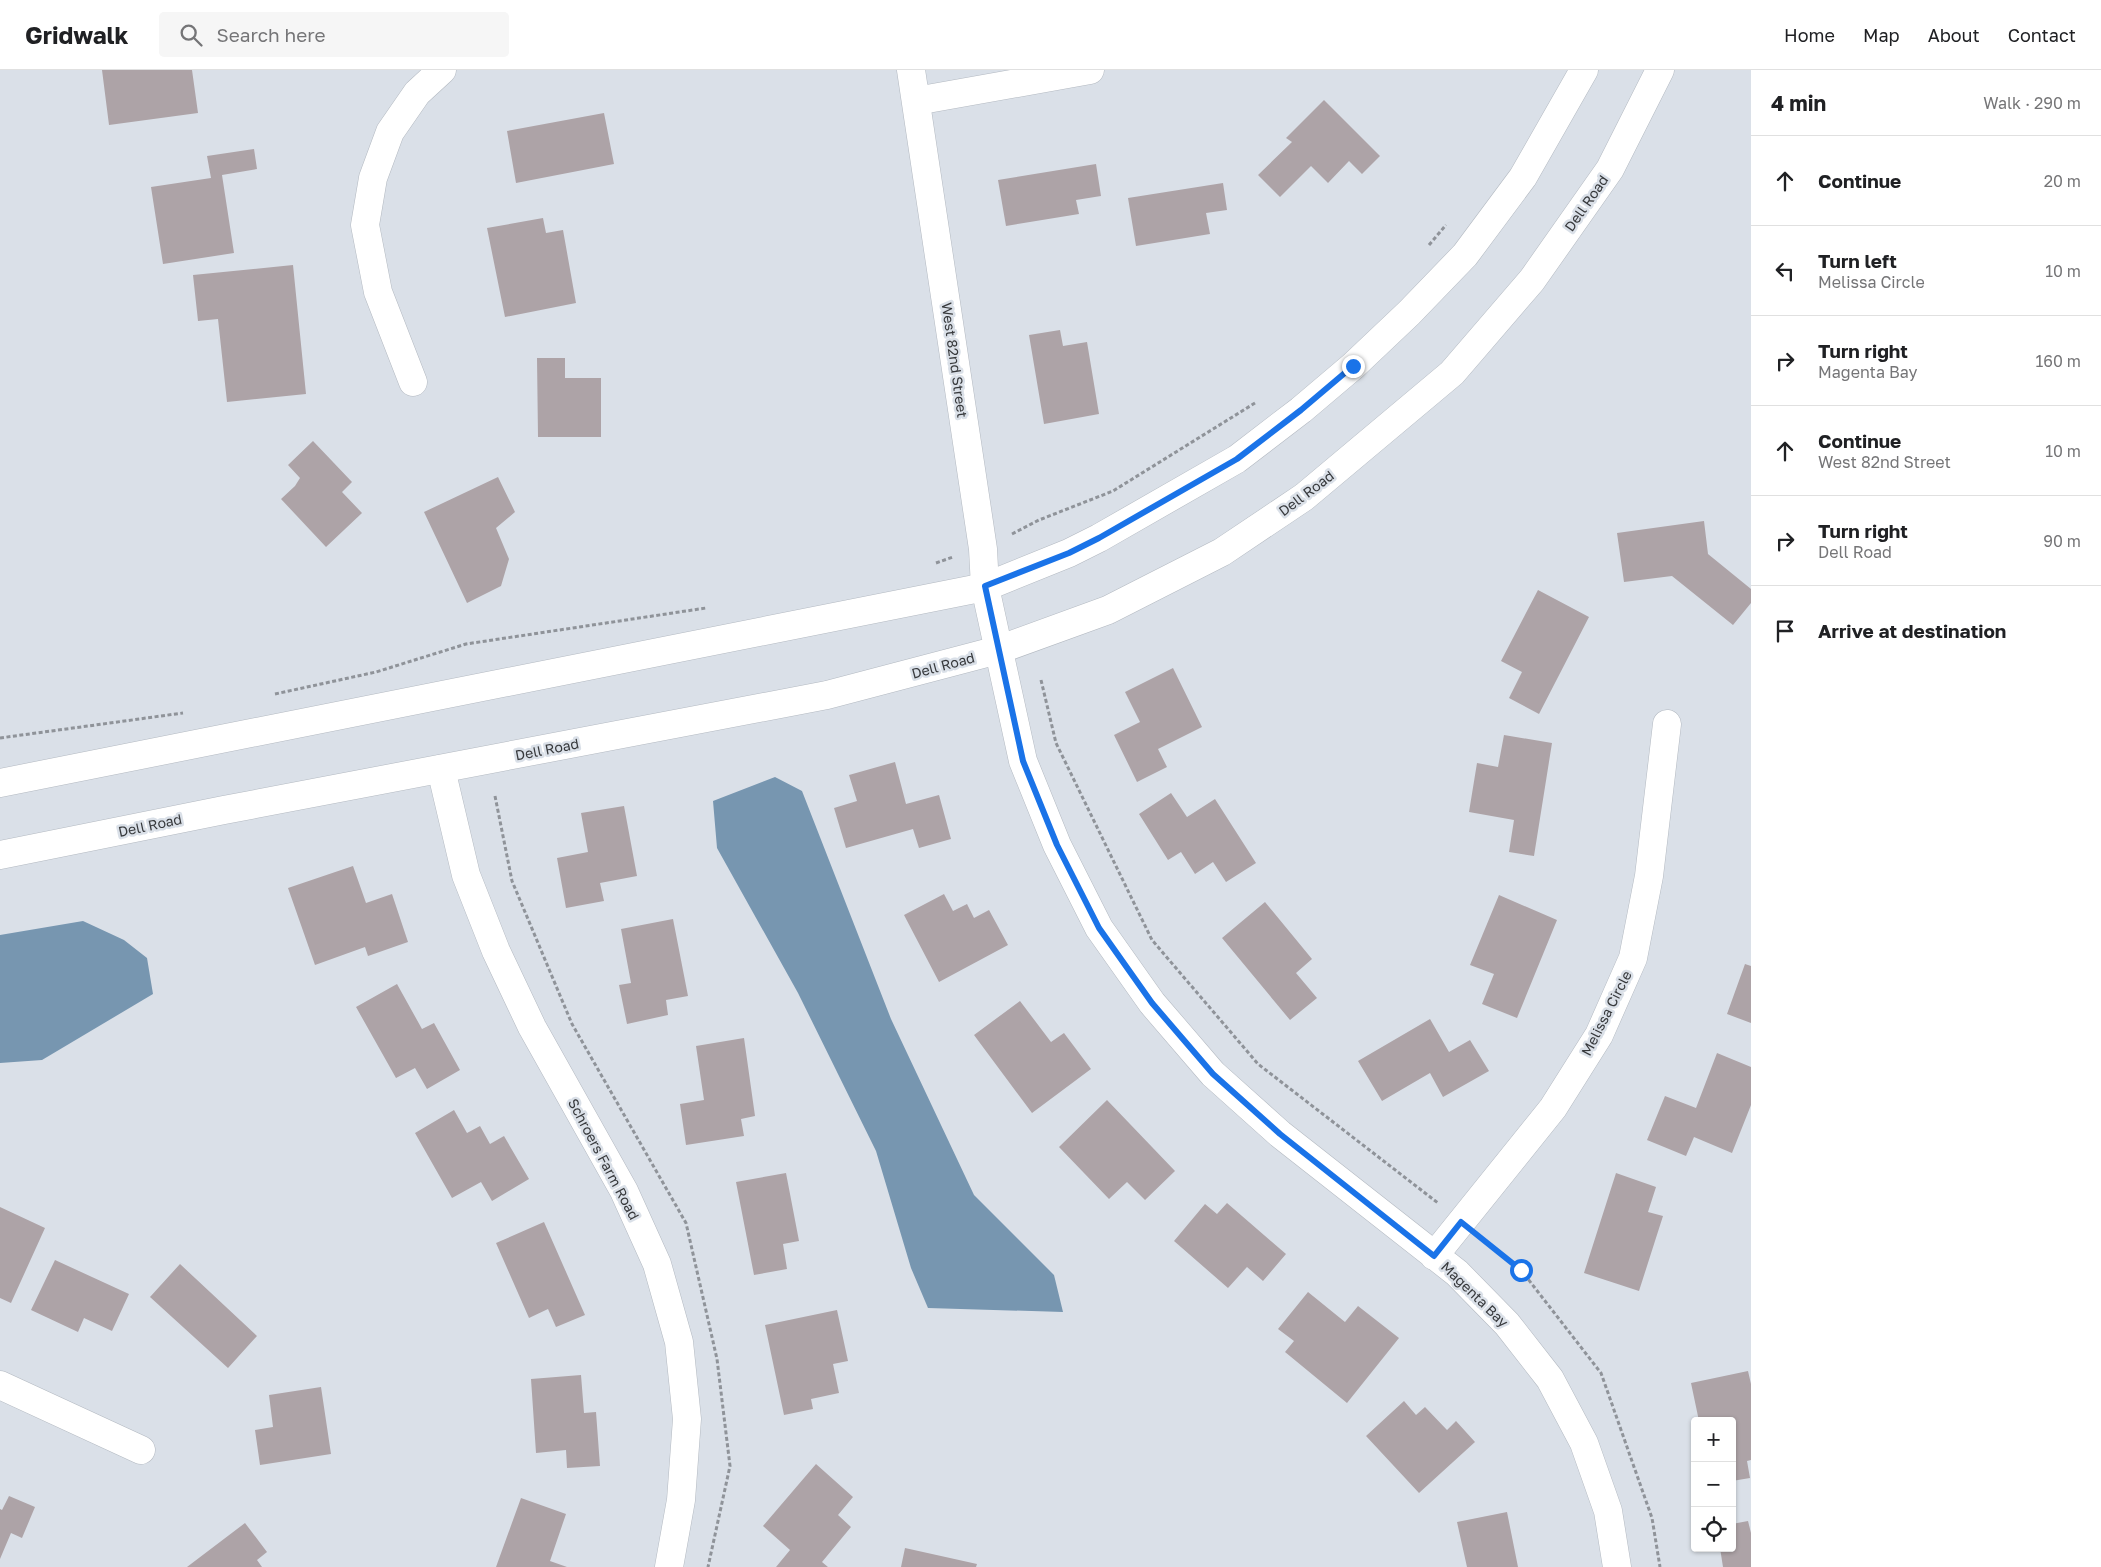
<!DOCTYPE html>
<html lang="en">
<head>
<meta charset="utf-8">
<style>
  :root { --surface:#fff; --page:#f6f6f6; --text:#202124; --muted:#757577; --line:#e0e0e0 }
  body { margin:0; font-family:"Golos Text",sans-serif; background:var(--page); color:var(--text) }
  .controls { position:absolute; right:15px; bottom:15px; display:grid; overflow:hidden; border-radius:5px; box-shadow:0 1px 4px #0004 }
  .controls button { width:45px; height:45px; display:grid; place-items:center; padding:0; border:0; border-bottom:1px solid var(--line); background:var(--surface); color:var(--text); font:25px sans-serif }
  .stop { position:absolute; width:15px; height:15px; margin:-11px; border:4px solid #1a73e8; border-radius:50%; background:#fff }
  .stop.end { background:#1a73e8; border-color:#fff; box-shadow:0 1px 5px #0008 }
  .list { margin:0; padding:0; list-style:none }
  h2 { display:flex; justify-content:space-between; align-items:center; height:65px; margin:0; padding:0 20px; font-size:21px }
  h2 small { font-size:16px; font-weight:400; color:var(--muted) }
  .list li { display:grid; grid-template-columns:32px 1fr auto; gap:15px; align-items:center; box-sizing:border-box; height:90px; padding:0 20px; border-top:1px solid var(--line) }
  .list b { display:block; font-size:19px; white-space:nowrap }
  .list p { margin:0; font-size:16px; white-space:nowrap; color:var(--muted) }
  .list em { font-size:16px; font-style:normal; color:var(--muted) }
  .icon { flex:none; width:28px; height:28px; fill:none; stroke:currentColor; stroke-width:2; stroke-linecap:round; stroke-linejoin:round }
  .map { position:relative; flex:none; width:1751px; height:1497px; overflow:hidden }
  header { display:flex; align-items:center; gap:30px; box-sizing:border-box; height:70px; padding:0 25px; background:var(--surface); border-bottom:1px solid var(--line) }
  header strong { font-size:24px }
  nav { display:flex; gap:28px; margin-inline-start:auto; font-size:18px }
  .search { width:350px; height:45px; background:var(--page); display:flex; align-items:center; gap:12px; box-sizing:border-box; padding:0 18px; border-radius:5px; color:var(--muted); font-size:19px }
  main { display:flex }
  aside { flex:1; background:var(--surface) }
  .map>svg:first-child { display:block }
  .water { fill:#7796b0 }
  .building { fill:#ada3a7 }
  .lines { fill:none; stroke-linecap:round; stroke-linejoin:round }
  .minor-casing { stroke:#b3b9c1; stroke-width:29 }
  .major-casing { stroke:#b3b9c1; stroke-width:29 }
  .path { stroke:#8f9399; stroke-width:3; stroke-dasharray:4 2.5; stroke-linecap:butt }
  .minor { stroke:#fff; stroke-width:28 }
  .major { stroke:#fff; stroke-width:28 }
  .route { stroke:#1a73e8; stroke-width:6 }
  .labels { text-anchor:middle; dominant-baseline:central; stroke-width:5; stroke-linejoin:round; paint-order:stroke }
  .street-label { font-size:14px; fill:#37393c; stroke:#dae0e8 }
</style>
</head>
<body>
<header>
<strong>Gridwalk</strong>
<div class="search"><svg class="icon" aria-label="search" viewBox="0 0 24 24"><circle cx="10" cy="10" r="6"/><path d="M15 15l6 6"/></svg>Search here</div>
<nav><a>Home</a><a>Map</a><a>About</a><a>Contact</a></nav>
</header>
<main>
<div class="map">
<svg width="1751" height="1497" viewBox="0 0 1751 1497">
  <rect width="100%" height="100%" fill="#dae0e8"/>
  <path class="water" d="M 775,707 L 802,721 L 891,949 L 974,1125 L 1054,1205 L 1063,1242 L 928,1238 L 911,1198 L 876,1081 L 798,923 L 717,778 L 713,731 Z
    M 83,851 L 124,870 L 147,888 L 153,924 L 42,990 L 0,993 L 0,865 Z"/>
  <path class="building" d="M 102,0 L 192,0 L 198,43 L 109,55 Z
    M 1324,30 L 1380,86 L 1362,104 L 1349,91 L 1328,113 L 1311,96 L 1280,127 L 1258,105 L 1292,72 L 1286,68 Z
    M 604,43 L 614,94 L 516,113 L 507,61 Z
    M 254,79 L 257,99 L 222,105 L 234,183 L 163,194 L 151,117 L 211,108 L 207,86 Z
    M 1096,94 L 1101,126 L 1076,130 L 1079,144 L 1006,156 L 998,110 Z
    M 1223,113 L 1227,140 L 1206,143 L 1210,164 L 1136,176 L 1128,128 Z
    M 543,148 L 546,163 L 563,160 L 576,233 L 505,247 L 487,158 Z
    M 293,195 L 306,324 L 227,332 L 218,249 L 198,251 L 193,205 Z
    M 1060,260 L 1063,276 L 1087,272 L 1099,344 L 1044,354 L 1029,265 Z
    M 537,288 L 565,288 L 565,308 L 601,308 L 601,367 L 538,367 Z
    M 313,371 L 352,412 L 342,422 L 362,443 L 326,477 L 281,429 L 295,416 L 300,408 L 288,395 Z
    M 498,407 L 515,442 L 496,458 L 509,489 L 501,516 L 467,533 L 424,442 Z
    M 1704,451 L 1708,484 L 1751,519 L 1751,533 L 1733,555 L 1672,506 L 1624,512 L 1617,463 Z
    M 1538,520 L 1589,547 L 1539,644 L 1509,628 L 1522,602 L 1501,591 Z
    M 1173,598 L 1202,657 L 1158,679 L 1167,697 L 1137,712 L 1114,665 L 1140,652 L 1125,622 Z
    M 1504,665 L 1552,673 L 1534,786 L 1509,782 L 1514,750 L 1469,742 L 1477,693 L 1498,697 Z
    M 895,692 L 906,734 L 939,725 L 951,769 L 919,778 L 913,759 L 846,778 L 834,738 L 857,731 L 849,705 Z
    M 1171,723 L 1187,747 L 1215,729 L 1256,793 L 1226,812 L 1213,792 L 1195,804 L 1181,782 L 1168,790 L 1139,744 Z
    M 624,736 L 637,806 L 600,813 L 604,831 L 566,838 L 557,788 L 588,782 L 581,743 Z
    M 353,796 L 366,833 L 392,824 L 408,872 L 368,886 L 365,877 L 315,895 L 288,818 Z
    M 944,824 L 953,841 L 967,834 L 974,848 L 989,840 L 1008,875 L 939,912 L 904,845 Z
    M 1499,825 L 1557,850 L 1517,948 L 1482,934 L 1494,904 L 1470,895 Z
    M 1265,832 L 1312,889 L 1296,903 L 1317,928 L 1290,950 L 1222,868 Z
    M 673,849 L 688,926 L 666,930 L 668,945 L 627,954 L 619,915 L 631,913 L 621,859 Z
    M 1745,894 L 1751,896 L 1751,953 L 1727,944 Z
    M 397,914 L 422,959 L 434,953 L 460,1000 L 427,1019 L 415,998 L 396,1008 L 356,937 Z
    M 1020,931 L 1051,972 L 1064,963 L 1091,999 L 1032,1043 L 974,965 Z
    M 1430,949 L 1449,982 L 1470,970 L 1489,1001 L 1443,1027 L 1430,1003 L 1382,1031 L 1358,991 Z
    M 744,968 L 755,1046 L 741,1049 L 744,1066 L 686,1075 L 680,1034 L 704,1030 L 696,976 Z
    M 1717,983 L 1751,997 L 1751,1035 L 1732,1083 L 1694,1067 L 1686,1086 L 1647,1070 L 1665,1026 L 1696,1038 Z
    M 1107,1030 L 1175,1101 L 1145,1130 L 1127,1112 L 1109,1129 L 1059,1077 Z
    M 454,1040 L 467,1063 L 480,1056 L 490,1074 L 504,1066 L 529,1109 L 492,1131 L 481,1112 L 452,1128 L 415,1063 Z
    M 786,1103 L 799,1171 L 783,1174 L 787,1199 L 754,1205 L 736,1112 Z
    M 1616,1103 L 1656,1117 L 1648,1142 L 1663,1146 L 1639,1221 L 1584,1203 Z
    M 1227,1133 L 1286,1184 L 1263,1211 L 1247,1197 L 1228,1218 L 1174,1171 L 1205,1134 L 1217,1144 Z
    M 0,1137 L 45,1158 L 11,1233 L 0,1228 Z
    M 544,1152 L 585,1245 L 556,1257 L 548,1239 L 529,1248 L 496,1173 Z
    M 55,1190 L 129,1224 L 112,1261 L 84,1248 L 78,1262 L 31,1240 Z
    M 180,1194 L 257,1266 L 228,1298 L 150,1227 Z
    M 1308,1222 L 1345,1252 L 1358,1236 L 1399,1268 L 1347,1333 L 1285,1282 L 1294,1271 L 1278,1259 Z
    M 837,1240 L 848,1291 L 833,1294 L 839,1323 L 811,1329 L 813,1339 L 784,1345 L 765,1255 Z
    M 1748,1301 L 1751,1314 L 1751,1390 L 1747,1391 L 1750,1408 L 1732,1411 L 1732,1351 L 1699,1351 L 1691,1313 Z
    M 581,1305 L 584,1343 L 596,1342 L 600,1396 L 567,1398 L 566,1380 L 536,1383 L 531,1309 Z
    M 321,1317 L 331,1384 L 260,1395 L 255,1360 L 273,1357 L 269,1325 Z
    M 1404,1331 L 1416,1345 L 1425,1337 L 1447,1360 L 1456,1351 L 1475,1372 L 1419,1423 L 1366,1366 Z
    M 816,1394 L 853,1427 L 838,1445 L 851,1457 L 822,1492 L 828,1497 L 776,1497 L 790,1480 L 763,1456 Z
    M 9,1426 L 35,1437 L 22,1468 L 11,1463 L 0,1489 L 0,1439 L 2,1440 Z
    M 521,1428 L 566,1444 L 550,1491 L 567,1497 L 496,1497 Z
    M 1507,1442 L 1518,1497 L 1467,1497 L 1457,1452 Z
    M 1748,1451 L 1751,1463 L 1751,1497 L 1723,1497 L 1720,1478 L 1732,1478 L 1732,1454 Z
    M 245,1453 L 267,1482 L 257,1490 L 262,1497 L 187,1497 Z
    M 905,1478 L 977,1494 L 976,1497 L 901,1497 Z"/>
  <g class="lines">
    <g class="minor-casing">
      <path id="minor" d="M 911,0 L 983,479 L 985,517 L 1023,691 L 1057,775 L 1099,858 L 1152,933 L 1213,1004 L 1280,1064 L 1457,1203 L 1507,1254 L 1550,1309 L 1584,1373 L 1608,1441 L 1617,1497
        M 916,31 L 1090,0
        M 413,312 L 378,222 L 365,155 L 373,108 L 390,62 L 417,23 L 442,0
        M 441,699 L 466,805 L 496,881 L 532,957 L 624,1121 L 657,1194 L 679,1272 L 687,1349 L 681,1430 L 669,1497
        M 1434,1186 L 1553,1038 L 1599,965 L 1633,888 L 1649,806 L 1667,654
        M 0,1315 L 141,1380"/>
    </g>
    <g class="major-casing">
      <path id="major" d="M 0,713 L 985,517 L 1069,483 L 1099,468 L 1237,389 L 1301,340 L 1353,296 L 1409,243 L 1465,185 L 1523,107 L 1584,0
        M 0,785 L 224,740 L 827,625 L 998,580 L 1108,540 L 1222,482 L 1304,427 L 1452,303 L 1532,210 L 1610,99 L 1660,0"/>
    </g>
    <path class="path" d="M 1429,175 L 1446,155
      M 1012,464 L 1039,450 L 1113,421 L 1255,333
      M 936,493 L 953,487
      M 1041,610 L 1056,673 L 1152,870 L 1258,994 L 1438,1133
      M 275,624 L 376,602 L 466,574 L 706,538
      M 0,668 L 183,643
      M 495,726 L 512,811 L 572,954 L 686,1153 L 717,1289 L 730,1396 L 708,1497
      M 1485,1171 L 1521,1200 L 1601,1303 L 1652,1448 L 1660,1497"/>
    <use href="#minor" class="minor"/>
    <use href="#major" class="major"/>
  </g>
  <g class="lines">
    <path class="route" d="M 1353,296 L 1301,340 L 1237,389 L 1099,468 L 1069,483 L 985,516 L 1023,691 L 1057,775 L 1099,858 L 1152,933 L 1213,1004 L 1280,1064 L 1434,1186 L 1461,1152 L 1521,1200"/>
  </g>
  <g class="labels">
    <g class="street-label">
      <text transform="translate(1586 133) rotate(-55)">Dell Road</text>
      <text transform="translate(955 290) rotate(82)">West 82nd Street</text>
      <text transform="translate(1306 423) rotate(-37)">Dell Road</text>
      <text transform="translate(943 595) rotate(-15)">Dell Road</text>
      <text transform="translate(547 679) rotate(-11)">Dell Road</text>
      <text transform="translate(150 755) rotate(-12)">Dell Road</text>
      <text transform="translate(1606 943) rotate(-63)">Melissa Circle</text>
      <text transform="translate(604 1089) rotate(62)">Schroers Farm Road</text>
      <text transform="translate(1475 1224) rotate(44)">Magenta Bay</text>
    </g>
  </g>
</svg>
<div class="controls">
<button>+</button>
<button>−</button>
<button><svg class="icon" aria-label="locate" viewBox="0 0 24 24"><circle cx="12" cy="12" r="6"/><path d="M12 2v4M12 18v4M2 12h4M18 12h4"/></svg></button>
</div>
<div class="stop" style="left:1521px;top:1200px"></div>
<div class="stop end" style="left:1353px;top:296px"></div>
</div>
<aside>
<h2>4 min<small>Walk · 290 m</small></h2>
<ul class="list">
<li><svg class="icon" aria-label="ahead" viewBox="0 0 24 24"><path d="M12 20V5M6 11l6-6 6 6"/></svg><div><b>Continue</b></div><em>20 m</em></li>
<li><svg class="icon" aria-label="left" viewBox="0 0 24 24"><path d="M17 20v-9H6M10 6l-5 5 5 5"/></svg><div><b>Turn left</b><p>Melissa Circle</p></div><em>10 m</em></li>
<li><svg class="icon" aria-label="right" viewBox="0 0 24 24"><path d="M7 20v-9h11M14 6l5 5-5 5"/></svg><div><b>Turn right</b><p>Magenta Bay</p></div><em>160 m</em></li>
<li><svg class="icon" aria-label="ahead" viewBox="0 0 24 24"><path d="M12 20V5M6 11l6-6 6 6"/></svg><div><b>Continue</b><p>West 82nd Street</p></div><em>10 m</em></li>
<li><svg class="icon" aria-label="right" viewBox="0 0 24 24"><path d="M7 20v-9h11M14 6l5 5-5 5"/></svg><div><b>Turn right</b><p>Dell Road</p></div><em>90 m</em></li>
<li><svg class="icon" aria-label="arrive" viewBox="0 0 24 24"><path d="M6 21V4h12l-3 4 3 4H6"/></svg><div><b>Arrive at destination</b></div></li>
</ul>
</aside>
</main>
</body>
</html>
